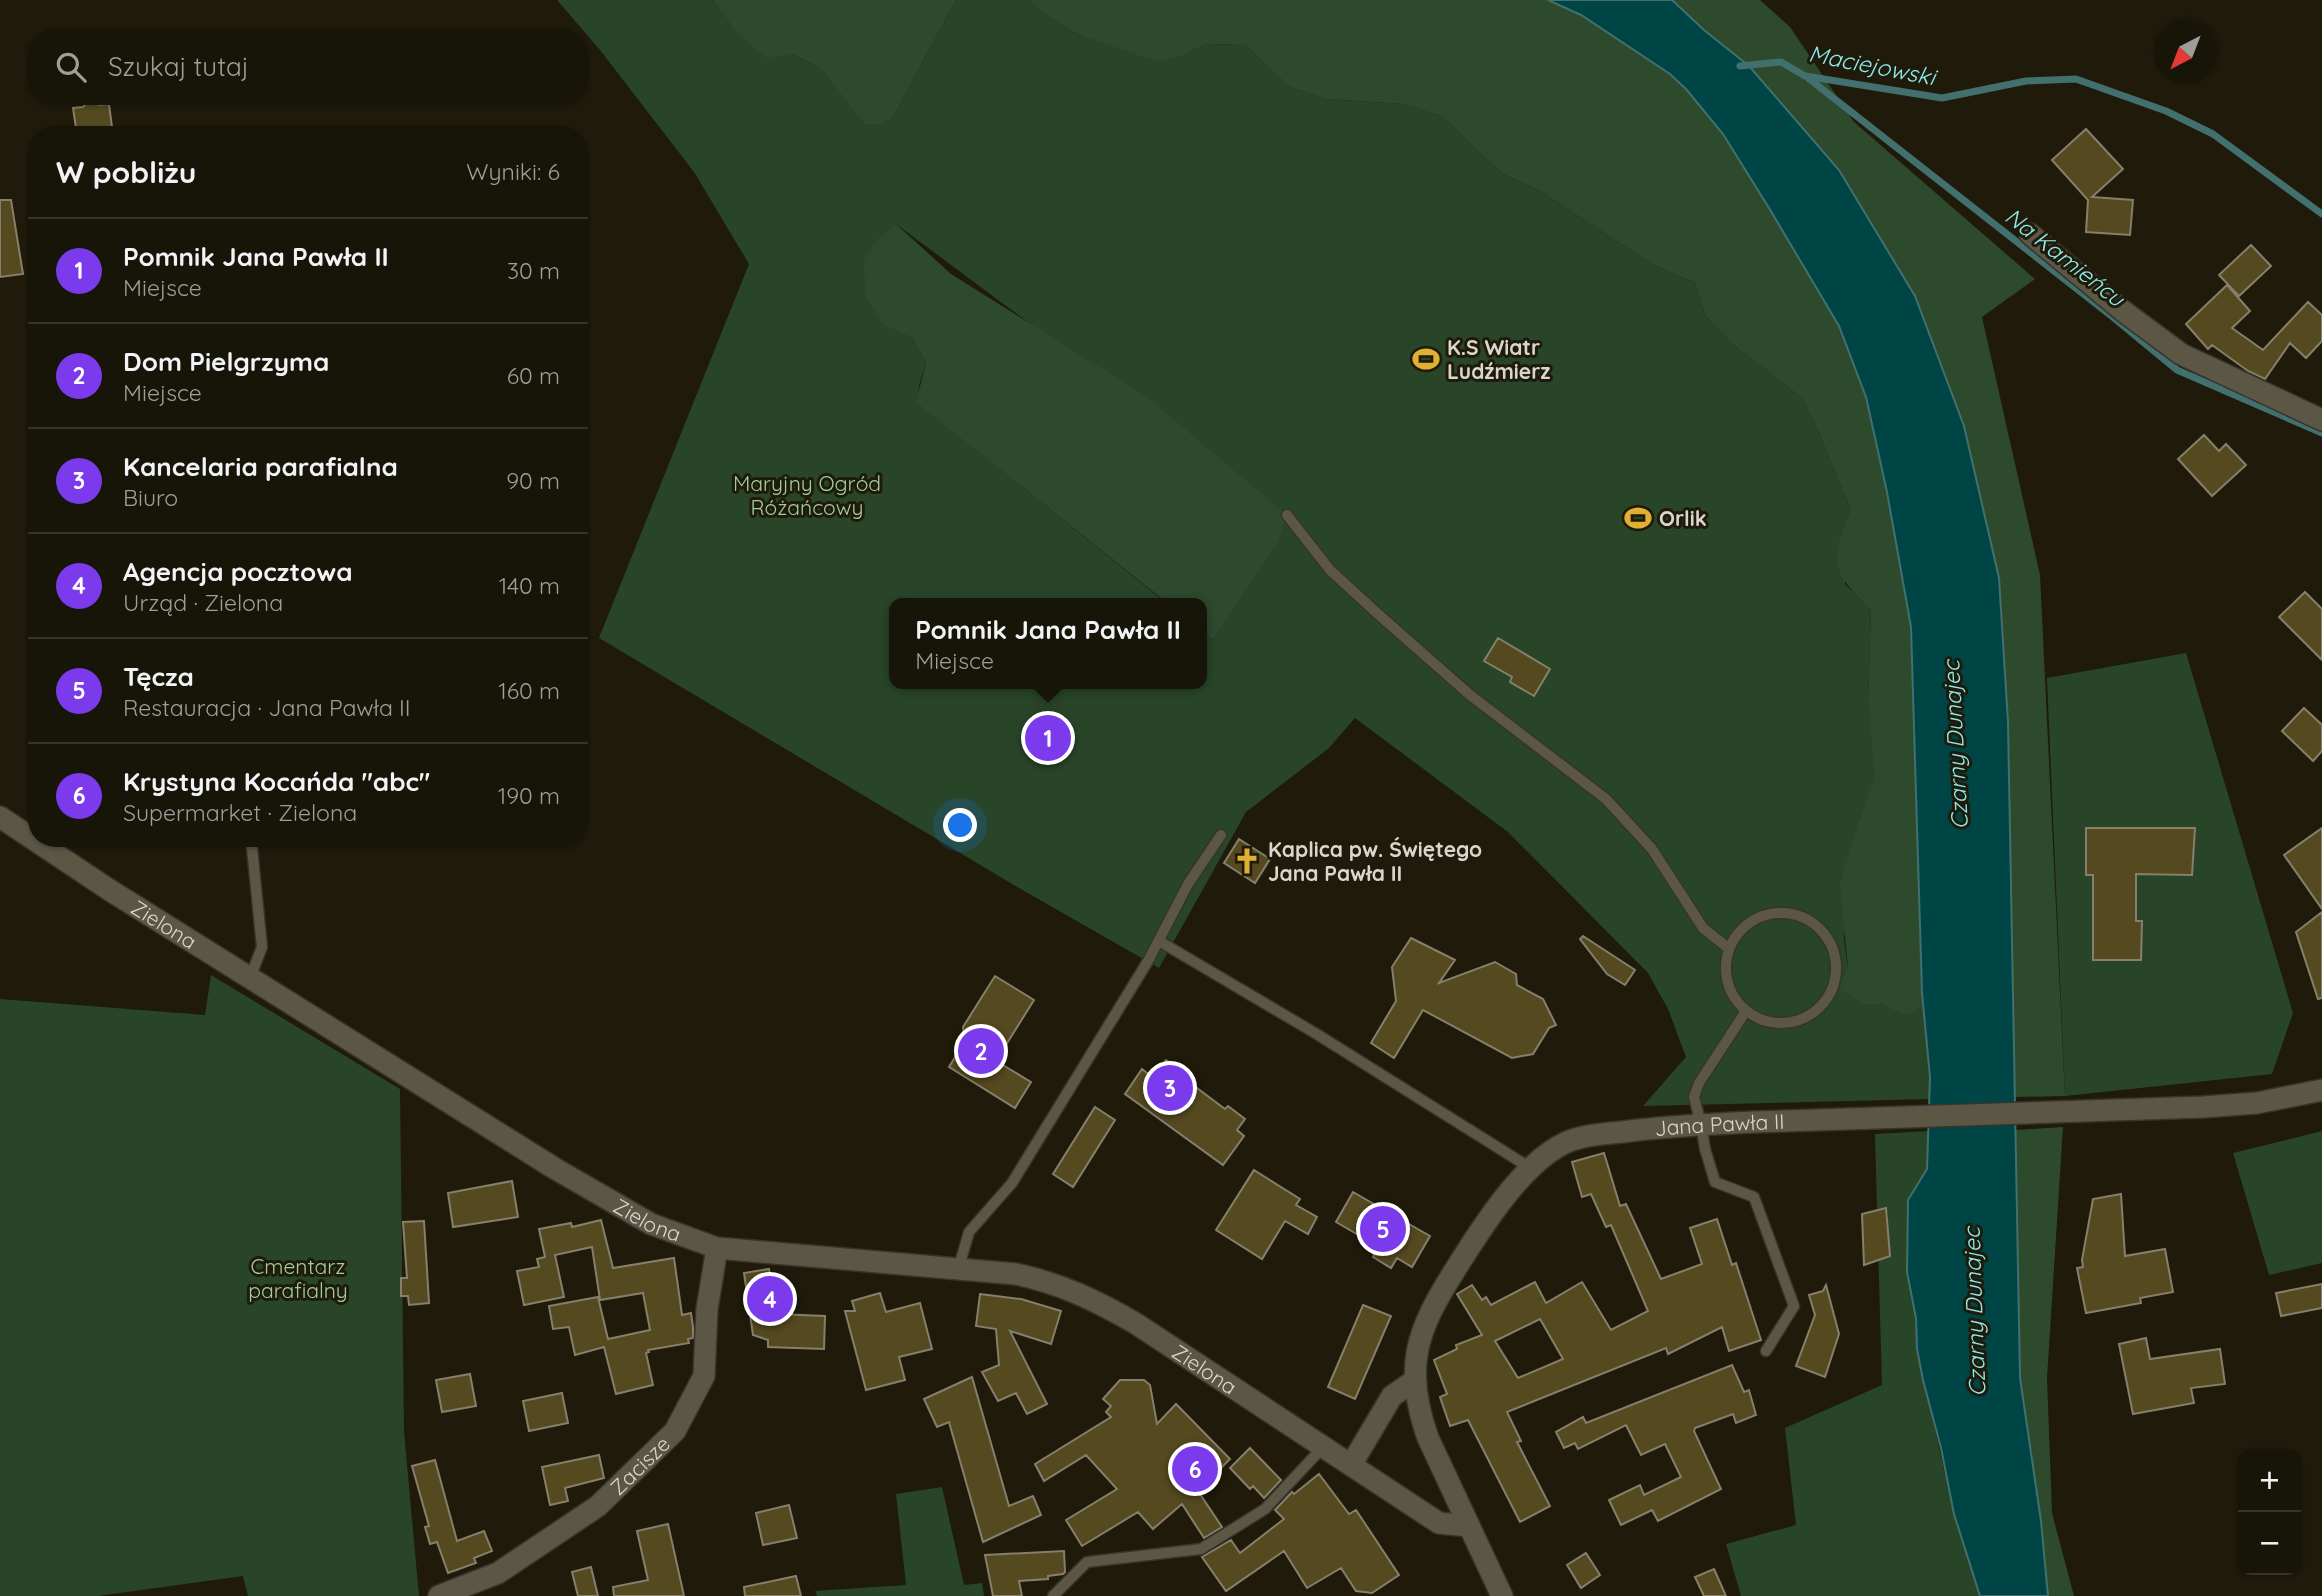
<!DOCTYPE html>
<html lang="pl">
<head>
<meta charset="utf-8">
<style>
  :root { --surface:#171408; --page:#242116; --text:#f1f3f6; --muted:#9e9e9c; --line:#363329; --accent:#7c3aed }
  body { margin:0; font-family:Quicksand,sans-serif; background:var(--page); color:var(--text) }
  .controls { position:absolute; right:21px; bottom:21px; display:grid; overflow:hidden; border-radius:14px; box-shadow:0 2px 5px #0004 }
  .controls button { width:63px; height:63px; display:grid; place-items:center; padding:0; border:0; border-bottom:2px solid var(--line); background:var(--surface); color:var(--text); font:35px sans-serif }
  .compass { position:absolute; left:2154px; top:21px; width:63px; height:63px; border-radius:50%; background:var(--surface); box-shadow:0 2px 5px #0004; rotate:222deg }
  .you { position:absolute; left:961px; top:826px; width:24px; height:24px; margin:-18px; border:5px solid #fff; border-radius:50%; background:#1a73e8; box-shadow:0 0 0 10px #1a73e833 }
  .badge { display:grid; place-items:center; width:46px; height:46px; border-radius:50%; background:var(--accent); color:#fff; font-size:23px; font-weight:700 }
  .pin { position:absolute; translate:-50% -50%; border:4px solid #fff; box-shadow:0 2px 7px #0006 }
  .popup { position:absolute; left:889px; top:598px; width:318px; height:91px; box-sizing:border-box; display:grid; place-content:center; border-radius:14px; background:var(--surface); filter:drop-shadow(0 2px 5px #0005); font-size:23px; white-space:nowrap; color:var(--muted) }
  .popup b { font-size:26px; color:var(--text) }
  .popup::after { content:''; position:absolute; left:50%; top:100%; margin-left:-14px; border:14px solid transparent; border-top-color:var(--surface) }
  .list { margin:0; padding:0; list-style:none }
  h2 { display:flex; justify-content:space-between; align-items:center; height:91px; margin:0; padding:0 28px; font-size:30px }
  h2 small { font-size:23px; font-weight:400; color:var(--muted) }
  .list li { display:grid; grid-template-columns:46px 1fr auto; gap:21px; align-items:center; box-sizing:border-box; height:105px; padding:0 28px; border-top:2px solid var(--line) }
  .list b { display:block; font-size:26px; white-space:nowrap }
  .list p { margin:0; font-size:23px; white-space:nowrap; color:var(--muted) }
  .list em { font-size:23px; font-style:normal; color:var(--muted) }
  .icon { flex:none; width:38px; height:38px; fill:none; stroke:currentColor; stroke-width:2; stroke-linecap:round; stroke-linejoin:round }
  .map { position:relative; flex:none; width:2322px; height:1596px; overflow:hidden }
  .search { position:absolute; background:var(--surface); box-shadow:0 2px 5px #0004; left:28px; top:28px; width:560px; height:77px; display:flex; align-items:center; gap:18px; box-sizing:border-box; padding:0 24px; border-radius:28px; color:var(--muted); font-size:26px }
  .panel { position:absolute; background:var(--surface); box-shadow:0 2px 5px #0004; left:28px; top:126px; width:560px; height:721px; border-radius:28px }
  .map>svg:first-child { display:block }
  .green { fill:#294528; fill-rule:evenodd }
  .forest { fill:#2e4a2d }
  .water { fill:#004546; stroke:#41706e; stroke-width:2 }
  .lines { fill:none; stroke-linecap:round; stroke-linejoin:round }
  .stream { stroke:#41706e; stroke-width:7 }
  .building { fill:#554920; stroke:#857f6c; stroke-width:2; fill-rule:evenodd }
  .service-casing { stroke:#37332d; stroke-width:13 }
  .minor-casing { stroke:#37332d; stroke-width:24 }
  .tertiary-casing { stroke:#37332d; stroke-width:24 }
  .service { stroke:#5c5745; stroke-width:10 }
  .minor { stroke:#5c5745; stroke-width:21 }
  .tertiary { stroke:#5c5745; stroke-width:21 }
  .labels { text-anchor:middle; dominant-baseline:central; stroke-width:6; stroke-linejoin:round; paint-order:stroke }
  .poi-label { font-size:21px; font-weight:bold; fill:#d9d6cc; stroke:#1f1a0a; text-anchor:start }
  .park-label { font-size:21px; fill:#9dd09b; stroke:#1f1a0a }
  .street-label { font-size:21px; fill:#d9d6cc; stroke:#1f1a0a }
  .water-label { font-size:23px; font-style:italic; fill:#8cebec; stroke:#1f1a0a }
</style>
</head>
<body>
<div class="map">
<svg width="2322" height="1596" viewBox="0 0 2322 1596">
  <rect width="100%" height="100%" fill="#1f1a0a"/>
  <path class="green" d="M 557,0 L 713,0 L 733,29 L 792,54 L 820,68 L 866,124 L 882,125 L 893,117 L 956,0 L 1028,0 L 1041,12 L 1077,34 L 1115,46 L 1186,54 L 1206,44 L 1246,45 L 1288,86 L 1325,99 L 1403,104 L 1443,117 L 1501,173 L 1542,192 L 1651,264 L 1695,283 L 1705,316 L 1732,344 L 1802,398 L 1819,433 L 1851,511 L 1845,584 L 1871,610 L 1868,701 L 1876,778 L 1860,818 L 1844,938 L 1848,968 L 1863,1004 L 1880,1004 L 1906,1014 L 1924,1007 L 1930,1077 L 1930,1099 L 1643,1106 L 1686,1057 L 1668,1009 L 1648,973 L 1508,832 L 1355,718 L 1329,748 L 1246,812 L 1159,968 L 1014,885 L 599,638 L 749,264 L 694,172 L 600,50 ZM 896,224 L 1287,515 L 1213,640 L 1202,632 L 1202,684 L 894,684 L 894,603 L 1166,603 L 917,402 L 920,382 L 926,363 L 912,337 Z
    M 2186,653 L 2293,1013 L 2272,1074 L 2065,1096 L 2047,678 Z
    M 211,975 L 400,1089 L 404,1432 L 419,1596 L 248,1596 L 243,1576 L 98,1596 L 0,1596 L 0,999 L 205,1015 Z
    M 1929,1131 L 1927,1169 L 1908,1200 L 1907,1272 L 1916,1318 L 1917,1349 L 1954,1514 L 1980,1596 L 1741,1596 L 1726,1544 L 1796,1525 L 1785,1428 L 1882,1385 L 1875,1134 Z
    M 2322,1131 L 2322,1263 L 2269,1275 L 2233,1153 Z
    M 942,1487 L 964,1585 L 982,1583 L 984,1596 L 817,1596 L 815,1591 L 906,1585 L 896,1494 Z"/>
  <path class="forest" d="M 713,0 L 956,0 L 893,117 L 882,125 L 865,124 L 820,68 L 792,54 L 766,58 L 733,29 Z
    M 1028,0 L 1548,0 L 1581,15 L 1670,74 L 1686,89 L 1723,135 L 1769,208 L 1839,326 L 1866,397 L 1887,492 L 1911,627 L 1924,1007 L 1906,1015 L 1880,1004 L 1863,1004 L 1838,988 L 1848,968 L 1840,883 L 1860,818 L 1875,778 L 1868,701 L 1871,610 C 1832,572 1828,561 1851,511 L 1819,433 L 1802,398 L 1732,344 L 1705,316 L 1695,283 L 1651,264 L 1542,192 L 1501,173 L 1443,117 L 1403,104 L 1325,99 L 1288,86 L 1246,45 L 1206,44 L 1186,54 L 1159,62 L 1077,34 L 1041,12 Z
    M 1672,0 L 1760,0 L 1790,27 L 1854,122 L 2035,279 L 1982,317 L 2040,575 L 2065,1096 L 2015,1097 L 2008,722 L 1999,578 L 1704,30 Z
    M 896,224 L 951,274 L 1147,397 L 1287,515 L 1278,541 L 1213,640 L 1202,632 L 1202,603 L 1167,603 L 916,402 L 926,363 L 912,337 L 882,324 L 865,295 L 864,260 L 877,240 Z
    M 2063,1127 L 2047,1378 L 2052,1513 L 2074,1596 L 2048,1596 L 2041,1521 L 2020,1378 L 2015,1130 Z"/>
  <path class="water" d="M 1548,0 L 1672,0 L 1704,30 L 1749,66 L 1839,170 L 1915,296 L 1964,426 L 1999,578 L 2008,722 L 2020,1378 L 2041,1521 L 2048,1596 L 1980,1596 L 1954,1514 L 1941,1448 L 1923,1380 L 1917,1349 L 1916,1318 L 1907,1272 L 1908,1200 L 1927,1169 L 1930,1077 L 1922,993 L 1911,627 L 1887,492 L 1866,397 L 1839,326 L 1769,208 L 1723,134 L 1686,89 L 1670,74 L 1581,15 Z"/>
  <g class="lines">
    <path class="stream" d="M 1740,66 L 1781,62 L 1805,76 L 1942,98 L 2026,81 L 2076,79 L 2166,111 L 2213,134 L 2322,214
      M 1808,78 L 2114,318 L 2177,370 L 2322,433"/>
  </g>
  <path class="building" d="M 94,101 L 99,105 L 109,104 L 113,135 L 77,135 L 73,108 L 83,107 L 87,103 Z
    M 2086,129 L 2123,169 L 2092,197 L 2133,200 L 2130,235 L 2086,232 L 2088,200 L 2052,160 Z
    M 0,200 L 11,200 L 23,274 L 0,277 Z
    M 2251,245 L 2271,266 L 2239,296 L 2219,275 Z
    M 2227,285 L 2250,311 L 2232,328 L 2263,350 L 2308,302 L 2322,315 L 2322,341 L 2306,358 L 2290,343 L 2265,379 L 2248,371 L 2212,345 L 2208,349 L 2186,324 Z
    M 2204,435 L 2219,451 L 2226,444 L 2246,465 L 2212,496 L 2178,459 Z
    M 2305,592 L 2322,609 L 2322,660 L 2279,617 Z
    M 1498,638 L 1550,669 L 1534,696 L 1510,682 L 1512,677 L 1484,661 Z
    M 2304,708 L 2322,725 L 2322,751 L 2313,761 L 2282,731 Z
    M 2086,828 L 2195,828 L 2192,875 L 2136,874 L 2136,921 L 2142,921 L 2141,960 L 2093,960 L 2093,875 L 2086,875 Z
    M 2322,828 L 2322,909 L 2284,855 Z
    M 1239,839 L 1270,859 L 1255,883 L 1224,863 Z
    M 2322,912 L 2322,998 L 2318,999 L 2296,932 Z
    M 1583,936 L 1635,970 L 1625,985 L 1607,974 L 1580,939 Z
    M 1411,938 L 1455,960 L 1439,983 L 1495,962 L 1516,974 L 1517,985 L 1543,999 L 1556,1025 L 1549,1028 L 1533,1054 L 1512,1058 L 1423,1010 L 1394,1058 L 1371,1043 L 1396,1001 L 1392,967 Z
    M 995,976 L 1034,1000 L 996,1061 L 1031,1082 L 1015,1108 L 949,1067 L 965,1041 L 963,1027 Z
    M 1166,1060 L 1184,1072 L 1181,1076 L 1225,1109 L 1228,1106 L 1245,1119 L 1237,1130 L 1244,1136 L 1223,1165 L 1125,1094 L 1142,1069 L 1153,1078 Z
    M 1095,1107 L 1115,1120 L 1073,1187 L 1053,1174 Z
    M 1604,1153 L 1620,1206 L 1626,1204 L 1661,1279 L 1702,1264 L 1690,1228 L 1717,1219 L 1732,1265 L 1736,1263 L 1761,1340 L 1729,1351 L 1722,1327 L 1668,1354 L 1666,1348 L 1507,1412 L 1521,1441 L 1517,1442 L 1550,1506 L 1520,1522 L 1468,1420 L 1450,1426 L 1440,1397 L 1447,1394 L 1434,1360 L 1457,1349 L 1456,1345 L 1482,1335 L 1457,1294 L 1472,1285 L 1482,1300 L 1486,1297 L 1491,1305 L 1535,1282 L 1546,1303 L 1582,1282 L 1611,1330 L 1648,1311 L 1611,1225 L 1606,1227 L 1591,1194 L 1582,1197 L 1572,1162 ZM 1540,1319 L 1563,1359 L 1518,1378 L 1495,1341 Z
    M 1254,1170 L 1300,1199 L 1296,1205 L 1317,1217 L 1308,1234 L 1285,1221 L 1262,1259 L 1216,1230 Z
    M 512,1181 L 518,1217 L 453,1227 L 448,1193 Z
    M 1353,1192 L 1430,1236 L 1412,1267 L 1397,1258 L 1391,1268 L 1373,1257 L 1379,1247 L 1336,1222 Z
    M 2121,1194 L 2125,1256 L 2165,1249 L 2173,1292 L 2140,1298 L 2141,1303 L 2086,1313 L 2077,1268 L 2083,1267 L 2082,1260 L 2093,1199 Z
    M 1886,1208 L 1890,1256 L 1864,1265 L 1862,1214 Z
    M 601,1220 L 613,1268 L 674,1258 L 682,1315 L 691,1313 L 693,1327 L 693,1338 L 688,1339 L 689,1343 L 648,1350 L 649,1352 L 646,1353 L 653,1385 L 616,1394 L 604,1347 L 575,1355 L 569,1327 L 553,1329 L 549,1306 L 598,1297 L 608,1339 L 650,1330 L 643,1293 L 600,1300 L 592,1247 L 555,1255 L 564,1297 L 524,1305 L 517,1271 L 539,1267 L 537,1259 L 545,1257 L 539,1229 L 571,1223 L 572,1227 Z
    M 424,1221 L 429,1303 L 409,1305 L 408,1296 L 401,1296 L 401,1278 L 407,1278 L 403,1222 Z
    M 769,1269 L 776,1314 L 825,1316 L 824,1349 L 768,1347 L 768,1340 L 753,1335 L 744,1273 Z
    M 2322,1284 L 2322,1308 L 2281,1316 L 2276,1293 Z
    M 1826,1285 L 1839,1334 L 1825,1377 L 1796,1366 L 1815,1315 L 1809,1295 L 1823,1291 Z
    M 880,1293 L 886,1312 L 920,1303 L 932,1349 L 899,1357 L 905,1380 L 866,1390 L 845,1311 L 855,1311 L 852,1301 Z
    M 980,1294 L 1021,1299 L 1061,1311 L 1051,1344 L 1010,1331 L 1047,1404 L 1027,1414 L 1016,1393 L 998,1401 L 982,1372 L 999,1365 L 996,1329 L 976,1326 Z
    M 1363,1305 L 1391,1316 L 1355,1399 L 1328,1387 Z
    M 2146,1338 L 2150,1359 L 2220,1349 L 2225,1384 L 2191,1388 L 2194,1403 L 2133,1414 L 2119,1344 Z
    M 1732,1365 L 1744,1392 L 1749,1390 L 1756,1415 L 1736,1423 L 1733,1414 L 1695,1428 L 1694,1431 L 1721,1489 L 1658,1521 L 1652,1510 L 1621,1525 L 1609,1500 L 1640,1485 L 1644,1495 L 1681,1477 L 1665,1444 L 1641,1455 L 1626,1425 L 1578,1449 L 1575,1443 L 1564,1448 L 1556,1432 L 1583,1417 L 1586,1423 Z
    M 470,1374 L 476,1406 L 442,1412 L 436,1380 Z
    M 972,1377 L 1009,1506 L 1033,1496 L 1041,1515 L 983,1542 L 949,1422 L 937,1427 L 924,1399 Z
    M 1120,1380 L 1144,1380 L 1150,1385 L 1157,1424 L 1176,1404 L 1230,1459 L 1198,1491 L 1222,1527 L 1204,1538 L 1182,1504 L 1153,1529 L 1138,1512 L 1082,1546 L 1066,1520 L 1117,1489 L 1086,1455 L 1044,1481 L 1035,1464 L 1111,1417 L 1106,1412 L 1111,1406 L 1103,1399 Z
    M 562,1393 L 568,1423 L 529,1431 L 523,1401 Z
    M 1250,1448 L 1281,1480 L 1264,1498 L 1253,1486 L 1250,1489 L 1230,1468 Z
    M 599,1455 L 604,1478 L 565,1488 L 568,1501 L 550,1505 L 542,1467 Z
    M 435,1460 L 457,1541 L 484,1531 L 492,1551 L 474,1558 L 476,1563 L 448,1573 L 437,1542 L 430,1544 L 425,1527 L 429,1526 L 412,1466 Z
    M 1319,1474 L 1349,1514 L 1356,1510 L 1399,1575 L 1372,1593 L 1356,1591 L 1341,1568 L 1307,1588 L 1284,1551 L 1226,1591 L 1202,1557 L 1231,1540 L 1240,1553 L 1284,1519 L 1275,1510 L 1292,1492 L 1294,1494 Z
    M 789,1505 L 797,1538 L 763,1545 L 756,1513 Z
    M 668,1524 L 684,1596 L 614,1596 L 613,1587 L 648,1580 L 637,1531 Z
    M 1064,1551 L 1065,1572 L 1063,1574 L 1048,1576 L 1048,1579 L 1019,1581 L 1022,1596 L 993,1596 L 985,1555 Z
    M 1586,1553 L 1600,1575 L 1581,1588 L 1567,1565 Z
    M 591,1567 L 598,1596 L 578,1596 L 572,1572 Z
    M 1714,1569 L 1726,1596 L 1704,1596 L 1695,1577 Z
    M 796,1576 L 801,1596 L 745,1596 L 744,1587 Z"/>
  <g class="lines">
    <g class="service-casing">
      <path id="service" d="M 1287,515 L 1330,570 L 1378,614 L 1470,695 L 1606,799 L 1652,849 L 1703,928 L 1728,948
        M1726 968a55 55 0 1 1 110 0a55 55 0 1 1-110 0Z
        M 1159,941 L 1315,1033 L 1532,1169
        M 250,978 L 262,947 L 251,838
        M 1746,1011 L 1699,1083 L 1694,1097 L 1701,1124 L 1705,1149 L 1715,1182 L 1754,1197 L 1794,1306 L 1766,1351
        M 958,1270 L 969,1232 L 1012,1183 L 1148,961 L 1188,884 L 1221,835
        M 1053,1596 L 1087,1562 L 1201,1549 L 1265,1509 L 1324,1446"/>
    </g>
    <g class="minor-casing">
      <g id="minor">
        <path d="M 2030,234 L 2123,311 L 2181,354 L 2322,420"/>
        <path id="s1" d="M 0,817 L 108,889 L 554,1168 L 651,1224 L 717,1248 L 1016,1274 C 1062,1284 1095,1300 1135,1323 L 1439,1523 L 1469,1526"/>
        <path d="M 1351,1465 L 1392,1396 L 1414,1381"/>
        <path id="s2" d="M 439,1596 L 498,1573 L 598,1506 L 675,1431 L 704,1376 L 707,1309 L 717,1248"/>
      </g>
    </g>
    <g class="tertiary-casing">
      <g id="tertiary">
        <path id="s3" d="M 1502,1596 L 1428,1438 C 1403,1368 1416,1331 1455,1270 C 1480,1230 1522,1163 1565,1143 C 1582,1135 1603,1134 1622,1132 C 1666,1126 1710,1124 1754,1122 C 1904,1116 2054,1113 2203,1107 L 2257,1103 L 2322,1090"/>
      </g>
    </g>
    <use href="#service" class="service"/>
    <use href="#minor" class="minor"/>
    <use href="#tertiary" class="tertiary"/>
  </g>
  <defs>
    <g id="stadium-bare" transform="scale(2.1)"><path d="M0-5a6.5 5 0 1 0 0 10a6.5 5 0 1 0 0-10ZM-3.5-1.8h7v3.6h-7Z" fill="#dfb034" stroke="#1f1a0a" stroke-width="2.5" paint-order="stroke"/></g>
    <g id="church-bare" transform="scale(2.1)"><path d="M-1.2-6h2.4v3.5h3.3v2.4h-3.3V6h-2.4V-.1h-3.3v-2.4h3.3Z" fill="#dfb034" stroke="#1f1a0a" stroke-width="2.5" paint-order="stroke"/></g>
  </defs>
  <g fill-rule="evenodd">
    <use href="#stadium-bare" x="1426" y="359"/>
    <use href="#stadium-bare" x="1638" y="518"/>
    <use href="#church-bare" x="1247" y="861"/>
  </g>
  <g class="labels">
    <g class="poi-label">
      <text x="1447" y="347">K.S Wiatr<tspan x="1447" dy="24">Ludźmierz</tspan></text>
      <text x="1659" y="518">Orlik</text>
      <text x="1268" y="849">Kaplica pw. Świętego<tspan x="1268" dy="24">Jana Pawła II</tspan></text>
    </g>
    <g class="park-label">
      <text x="807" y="483">Maryjny Ogród<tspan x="807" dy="24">Różańcowy</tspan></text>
      <text x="298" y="1266">Cmentarz<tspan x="298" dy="24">parafialny</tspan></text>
    </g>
    <g class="street-label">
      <text stroke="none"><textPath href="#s1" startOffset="196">Zielona</textPath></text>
      <text stroke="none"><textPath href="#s3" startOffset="679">Jana Pawła II</textPath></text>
      <text stroke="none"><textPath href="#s1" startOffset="763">Zielona</textPath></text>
      <text stroke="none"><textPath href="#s1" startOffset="1351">Zielona</textPath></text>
      <text stroke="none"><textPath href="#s2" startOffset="242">Zacisze</textPath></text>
    </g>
    <g class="water-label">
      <text transform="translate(1872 65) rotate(11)">Maciejowski</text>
      <text transform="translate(2065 257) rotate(38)">Na Kamieńcu</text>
      <text transform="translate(1955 745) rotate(-93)">Czarny Dunajec</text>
      <text transform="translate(1974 1312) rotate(-92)">Czarny Dunajec</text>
    </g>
  </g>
</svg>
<div class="controls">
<button>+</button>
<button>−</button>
</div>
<svg class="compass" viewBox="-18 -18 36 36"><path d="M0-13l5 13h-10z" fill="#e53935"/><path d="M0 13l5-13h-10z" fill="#9e9e9c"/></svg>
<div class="you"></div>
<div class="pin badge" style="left:1048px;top:738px">1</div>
<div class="popup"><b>Pomnik Jana Pawła II</b>Miejsce</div>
<div class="pin badge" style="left:981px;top:1051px">2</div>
<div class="pin badge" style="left:1170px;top:1088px">3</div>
<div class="pin badge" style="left:770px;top:1299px">4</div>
<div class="pin badge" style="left:1383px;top:1229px">5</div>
<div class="pin badge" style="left:1195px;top:1469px">6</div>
<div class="search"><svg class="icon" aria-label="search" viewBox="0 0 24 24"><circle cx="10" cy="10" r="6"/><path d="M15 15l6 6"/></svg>Szukaj tutaj</div>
<section class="panel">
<h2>W pobliżu<small>Wyniki: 6</small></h2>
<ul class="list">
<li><span class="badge">1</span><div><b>Pomnik Jana Pawła II</b><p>Miejsce</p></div><em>30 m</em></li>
<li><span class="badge">2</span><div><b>Dom Pielgrzyma</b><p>Miejsce</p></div><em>60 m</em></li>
<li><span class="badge">3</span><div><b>Kancelaria parafialna</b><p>Biuro</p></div><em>90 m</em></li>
<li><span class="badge">4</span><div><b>Agencja pocztowa</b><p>Urząd · Zielona</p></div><em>140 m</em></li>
<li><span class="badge">5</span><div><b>Tęcza</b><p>Restauracja · Jana Pawła II</p></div><em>160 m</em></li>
<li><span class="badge">6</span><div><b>Krystyna Kocańda &quot;abc&quot;</b><p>Supermarket · Zielona</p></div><em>190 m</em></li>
</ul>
</section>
</div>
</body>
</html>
